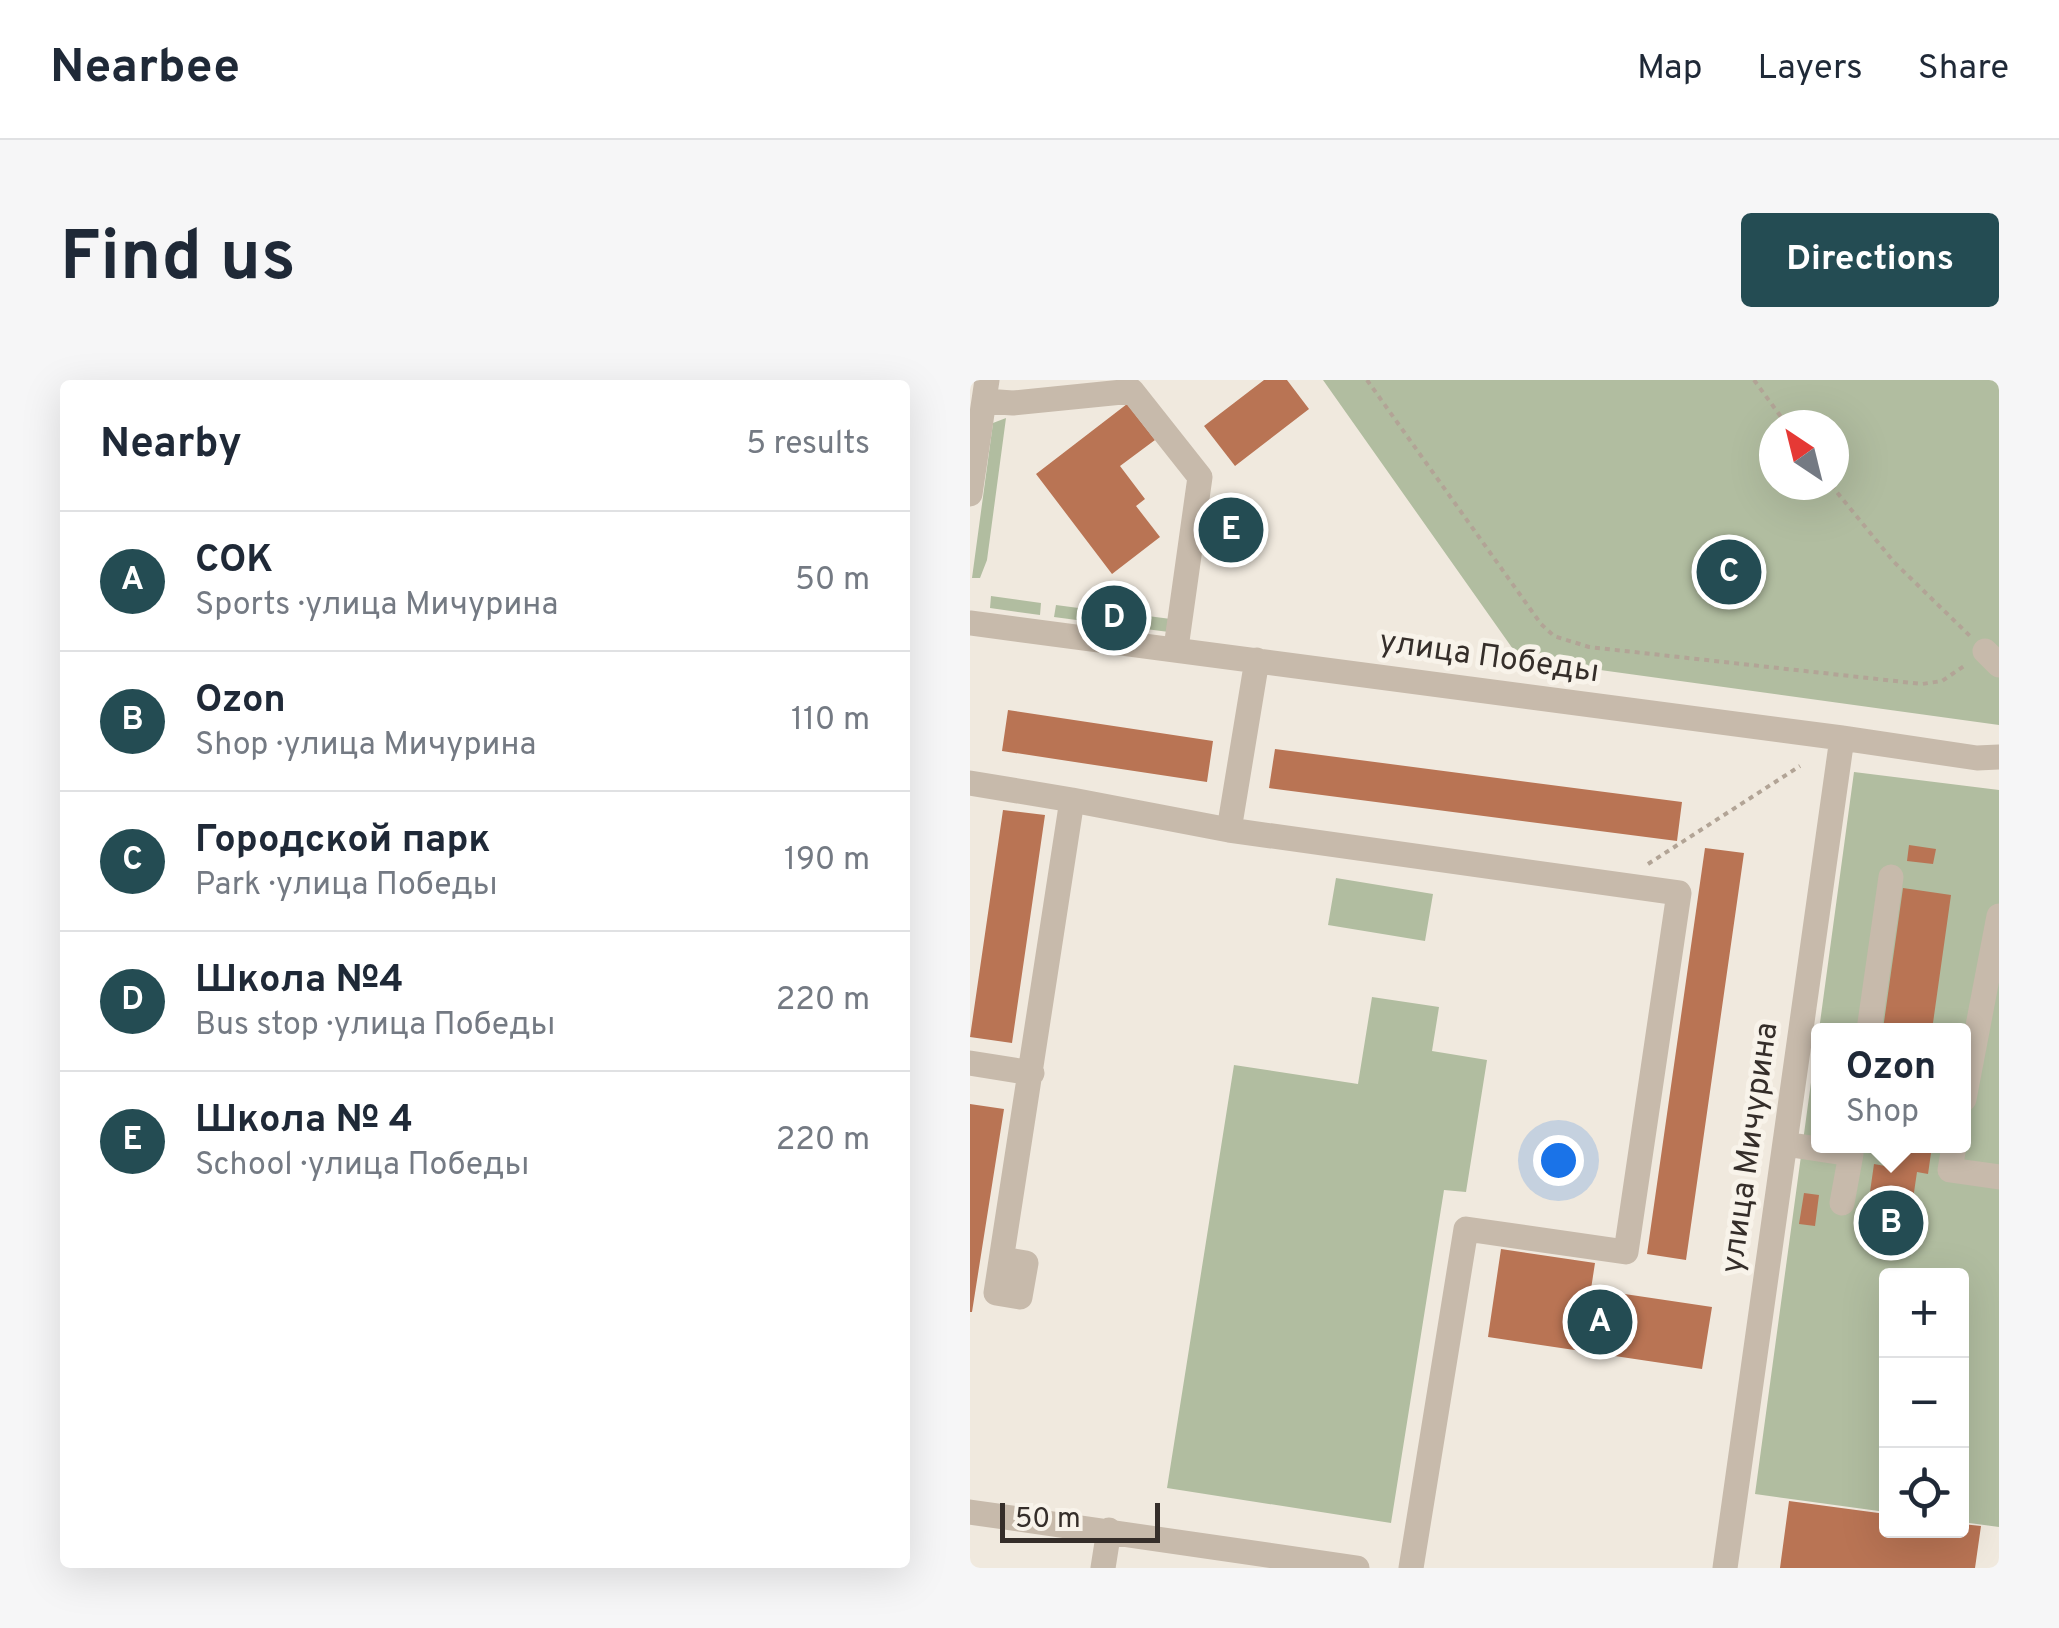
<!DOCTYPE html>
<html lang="en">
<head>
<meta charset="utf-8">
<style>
  :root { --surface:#fff; --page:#f6f6f7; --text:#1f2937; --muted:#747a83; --line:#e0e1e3; --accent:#244c53 }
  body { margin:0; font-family:Overpass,sans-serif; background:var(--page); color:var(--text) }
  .controls { position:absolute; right:30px; bottom:30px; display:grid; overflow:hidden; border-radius:10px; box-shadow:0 10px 40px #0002 }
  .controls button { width:90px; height:90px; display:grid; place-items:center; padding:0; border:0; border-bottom:2px solid var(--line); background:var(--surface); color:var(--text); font:50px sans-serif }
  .compass { position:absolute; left:789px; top:30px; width:90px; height:90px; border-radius:50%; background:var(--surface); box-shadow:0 10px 40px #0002; rotate:325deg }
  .scale { position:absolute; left:30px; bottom:25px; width:160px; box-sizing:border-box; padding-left:10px; border:5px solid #352e2a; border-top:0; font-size:28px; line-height:35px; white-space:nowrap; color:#352e2a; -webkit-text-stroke:8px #f8f3ea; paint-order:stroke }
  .you { position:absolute; left:588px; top:780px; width:35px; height:35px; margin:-25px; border:8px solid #fff; border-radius:50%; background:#1a73e8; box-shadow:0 0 0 15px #1a73e833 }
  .badge { display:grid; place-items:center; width:65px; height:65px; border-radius:50%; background:var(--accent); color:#fff; font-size:32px; font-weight:700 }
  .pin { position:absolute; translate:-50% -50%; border:5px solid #fff; box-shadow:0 2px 10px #0006 }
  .popup { position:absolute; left:841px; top:643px; width:160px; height:130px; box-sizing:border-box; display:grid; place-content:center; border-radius:10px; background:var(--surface); filter:drop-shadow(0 2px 8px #0005); font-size:32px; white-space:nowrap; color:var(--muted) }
  .popup b { font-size:38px; color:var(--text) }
  .popup::after { content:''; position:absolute; left:50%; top:100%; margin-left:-20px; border:20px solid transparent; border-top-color:var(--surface) }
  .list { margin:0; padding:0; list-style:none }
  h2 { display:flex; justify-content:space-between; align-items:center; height:130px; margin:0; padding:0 40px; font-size:42px }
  h2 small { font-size:32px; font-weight:400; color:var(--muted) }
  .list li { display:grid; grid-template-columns:65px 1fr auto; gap:30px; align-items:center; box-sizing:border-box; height:140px; padding:0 40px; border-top:2px solid var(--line) }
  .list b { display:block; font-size:38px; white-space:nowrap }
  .list p { margin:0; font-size:32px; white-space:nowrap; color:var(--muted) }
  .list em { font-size:32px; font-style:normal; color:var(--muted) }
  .icon { flex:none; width:55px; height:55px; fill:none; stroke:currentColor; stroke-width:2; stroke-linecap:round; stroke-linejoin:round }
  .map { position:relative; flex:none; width:1029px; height:1188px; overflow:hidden; border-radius:10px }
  header { display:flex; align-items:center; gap:60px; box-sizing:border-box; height:140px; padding:0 50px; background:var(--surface); border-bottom:2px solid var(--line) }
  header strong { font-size:48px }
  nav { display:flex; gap:55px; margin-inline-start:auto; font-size:35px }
  .intro { display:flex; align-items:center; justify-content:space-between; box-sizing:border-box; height:240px; padding:0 60px }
  h1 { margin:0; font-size:70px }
  .button { padding:25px 45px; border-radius:10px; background:var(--accent); color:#fff; font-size:35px; font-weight:700 }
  main { display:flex; gap:60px; padding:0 60px }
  aside { flex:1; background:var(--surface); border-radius:10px; box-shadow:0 10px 40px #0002 }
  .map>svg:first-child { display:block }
  .green { fill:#b1bda0; fill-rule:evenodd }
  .building { fill:#b97454 }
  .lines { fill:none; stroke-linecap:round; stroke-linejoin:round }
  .path { stroke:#b2a496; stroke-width:4; stroke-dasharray:5 5; stroke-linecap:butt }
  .minor { stroke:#c7baab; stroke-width:25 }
  .labels { text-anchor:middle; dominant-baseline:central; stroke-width:10; stroke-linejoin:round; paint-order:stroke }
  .street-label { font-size:32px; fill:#352e2a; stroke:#f8f3ea }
</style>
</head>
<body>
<header>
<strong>Nearbee</strong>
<nav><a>Map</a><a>Layers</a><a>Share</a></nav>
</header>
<div class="intro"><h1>Find us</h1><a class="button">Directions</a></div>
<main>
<aside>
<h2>Nearby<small>5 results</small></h2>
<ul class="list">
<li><span class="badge">A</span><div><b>СОК</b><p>Sports · улица Мичурина</p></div><em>50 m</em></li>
<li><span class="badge">B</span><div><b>Ozon</b><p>Shop · улица Мичурина</p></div><em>110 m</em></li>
<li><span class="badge">C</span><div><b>Городской парк</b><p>Park · улица Победы</p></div><em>190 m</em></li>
<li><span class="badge">D</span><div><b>Школа №4</b><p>Bus stop · улица Победы</p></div><em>220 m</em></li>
<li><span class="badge">E</span><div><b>Школа № 4</b><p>School · улица Победы</p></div><em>220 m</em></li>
</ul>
</aside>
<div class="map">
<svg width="1029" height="1188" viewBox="0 0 1029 1188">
  <rect width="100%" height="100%" fill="#f0e9de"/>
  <path class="green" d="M 353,0 L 1029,0 L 1029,345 L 550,279 ZM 804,45 L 864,45 L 864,105 L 804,105 Z
    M 36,38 L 17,180 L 10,198 L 2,198 L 23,43 Z
    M 21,216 L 71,223 L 70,235 L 20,228 Z
    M 86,225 L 131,231 L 129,243 L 84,237 Z
    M 162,234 L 201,239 L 199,252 L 160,247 Z
    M 884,392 L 1029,410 L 1029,1147 L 992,1142 L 992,896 L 916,896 L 916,1132 L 785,1114 L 848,651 L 848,766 L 994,766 L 994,650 L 849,650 Z
    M 366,498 L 463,514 L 455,561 L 358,545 Z
    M 402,617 L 469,627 L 462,671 L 517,680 L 496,812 L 474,810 L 421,1143 L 197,1108 L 264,685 L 388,704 Z"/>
  <path class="building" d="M 294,0 L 317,0 L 339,29 L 265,86 L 234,46 Z
    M 157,24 L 185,60 L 150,86 L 175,119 L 166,126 L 190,157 L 142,194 L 66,94 Z
    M 38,330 L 243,361 L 237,402 L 32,371 Z
    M 305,369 L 712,422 L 707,461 L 299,408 Z
    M 33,430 L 75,435 L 42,663 L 0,657 Z
    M 939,465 L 966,469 L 963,484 L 937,481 Z
    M 735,468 L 774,473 L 716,880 L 677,874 Z
    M 933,508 L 981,515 L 962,650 L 913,649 Z
    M 0,724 L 34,729 L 2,932 L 0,932 Z
    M 918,766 L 962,766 L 958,794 L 947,792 L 938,853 L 895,847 L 904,784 L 915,786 Z
    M 834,813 L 849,815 L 845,846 L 829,844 Z
    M 531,869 L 625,883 L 621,909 L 742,927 L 732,989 L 518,957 Z
    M 819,1121 L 916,1134 L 916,1150 L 992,1150 L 992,1144 L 1011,1146 L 1005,1188 L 810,1188 Z"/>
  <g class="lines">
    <path class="path" d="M 397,0 L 571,244 L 584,256 L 619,267 L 952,304 L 972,301 L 997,284
      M 784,0 L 817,45
      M 861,105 L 924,182 L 1000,256
      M 678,484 L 830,386"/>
    <path class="minor" d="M 14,21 L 43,23 L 162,11 L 230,97 L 206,268
      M 0,114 L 17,0
      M 0,243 L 872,358 L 1007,378 L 1029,377
      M 1015,271 L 1029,285
      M 0,403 L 102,420
      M 259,450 L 287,280
      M 899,650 L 921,497
      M 0,683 L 62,693
      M 994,719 L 1029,536
      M 815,764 L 881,774 L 872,823
      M 984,766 L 980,790 L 1029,797
      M 32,879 L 56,883 L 50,917 L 26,913 L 102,420 L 259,450 L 709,513 L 656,872 L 496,849 L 441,1188
      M 0,1132 L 387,1188
      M 133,1188 L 139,1150
      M 755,1188 L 872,358"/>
  </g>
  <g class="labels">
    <g class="street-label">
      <text transform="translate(519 278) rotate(8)">улица Победы</text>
      <text transform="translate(781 768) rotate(-82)">улица Мичурина</text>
    </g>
  </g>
</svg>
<div class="controls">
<button>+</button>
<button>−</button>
<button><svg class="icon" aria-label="locate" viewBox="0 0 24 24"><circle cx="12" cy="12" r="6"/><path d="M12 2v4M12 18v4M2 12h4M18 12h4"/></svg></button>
</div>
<svg class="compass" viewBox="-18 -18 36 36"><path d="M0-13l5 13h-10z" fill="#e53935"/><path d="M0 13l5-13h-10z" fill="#747a83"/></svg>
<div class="scale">50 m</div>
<div class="you"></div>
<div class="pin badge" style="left:630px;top:942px">A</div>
<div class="pin badge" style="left:921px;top:843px">B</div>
<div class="popup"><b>Ozon</b>Shop</div>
<div class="pin badge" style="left:759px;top:192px">C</div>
<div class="pin badge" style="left:144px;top:238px">D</div>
<div class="pin badge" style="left:261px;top:150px">E</div>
</div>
</main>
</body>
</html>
